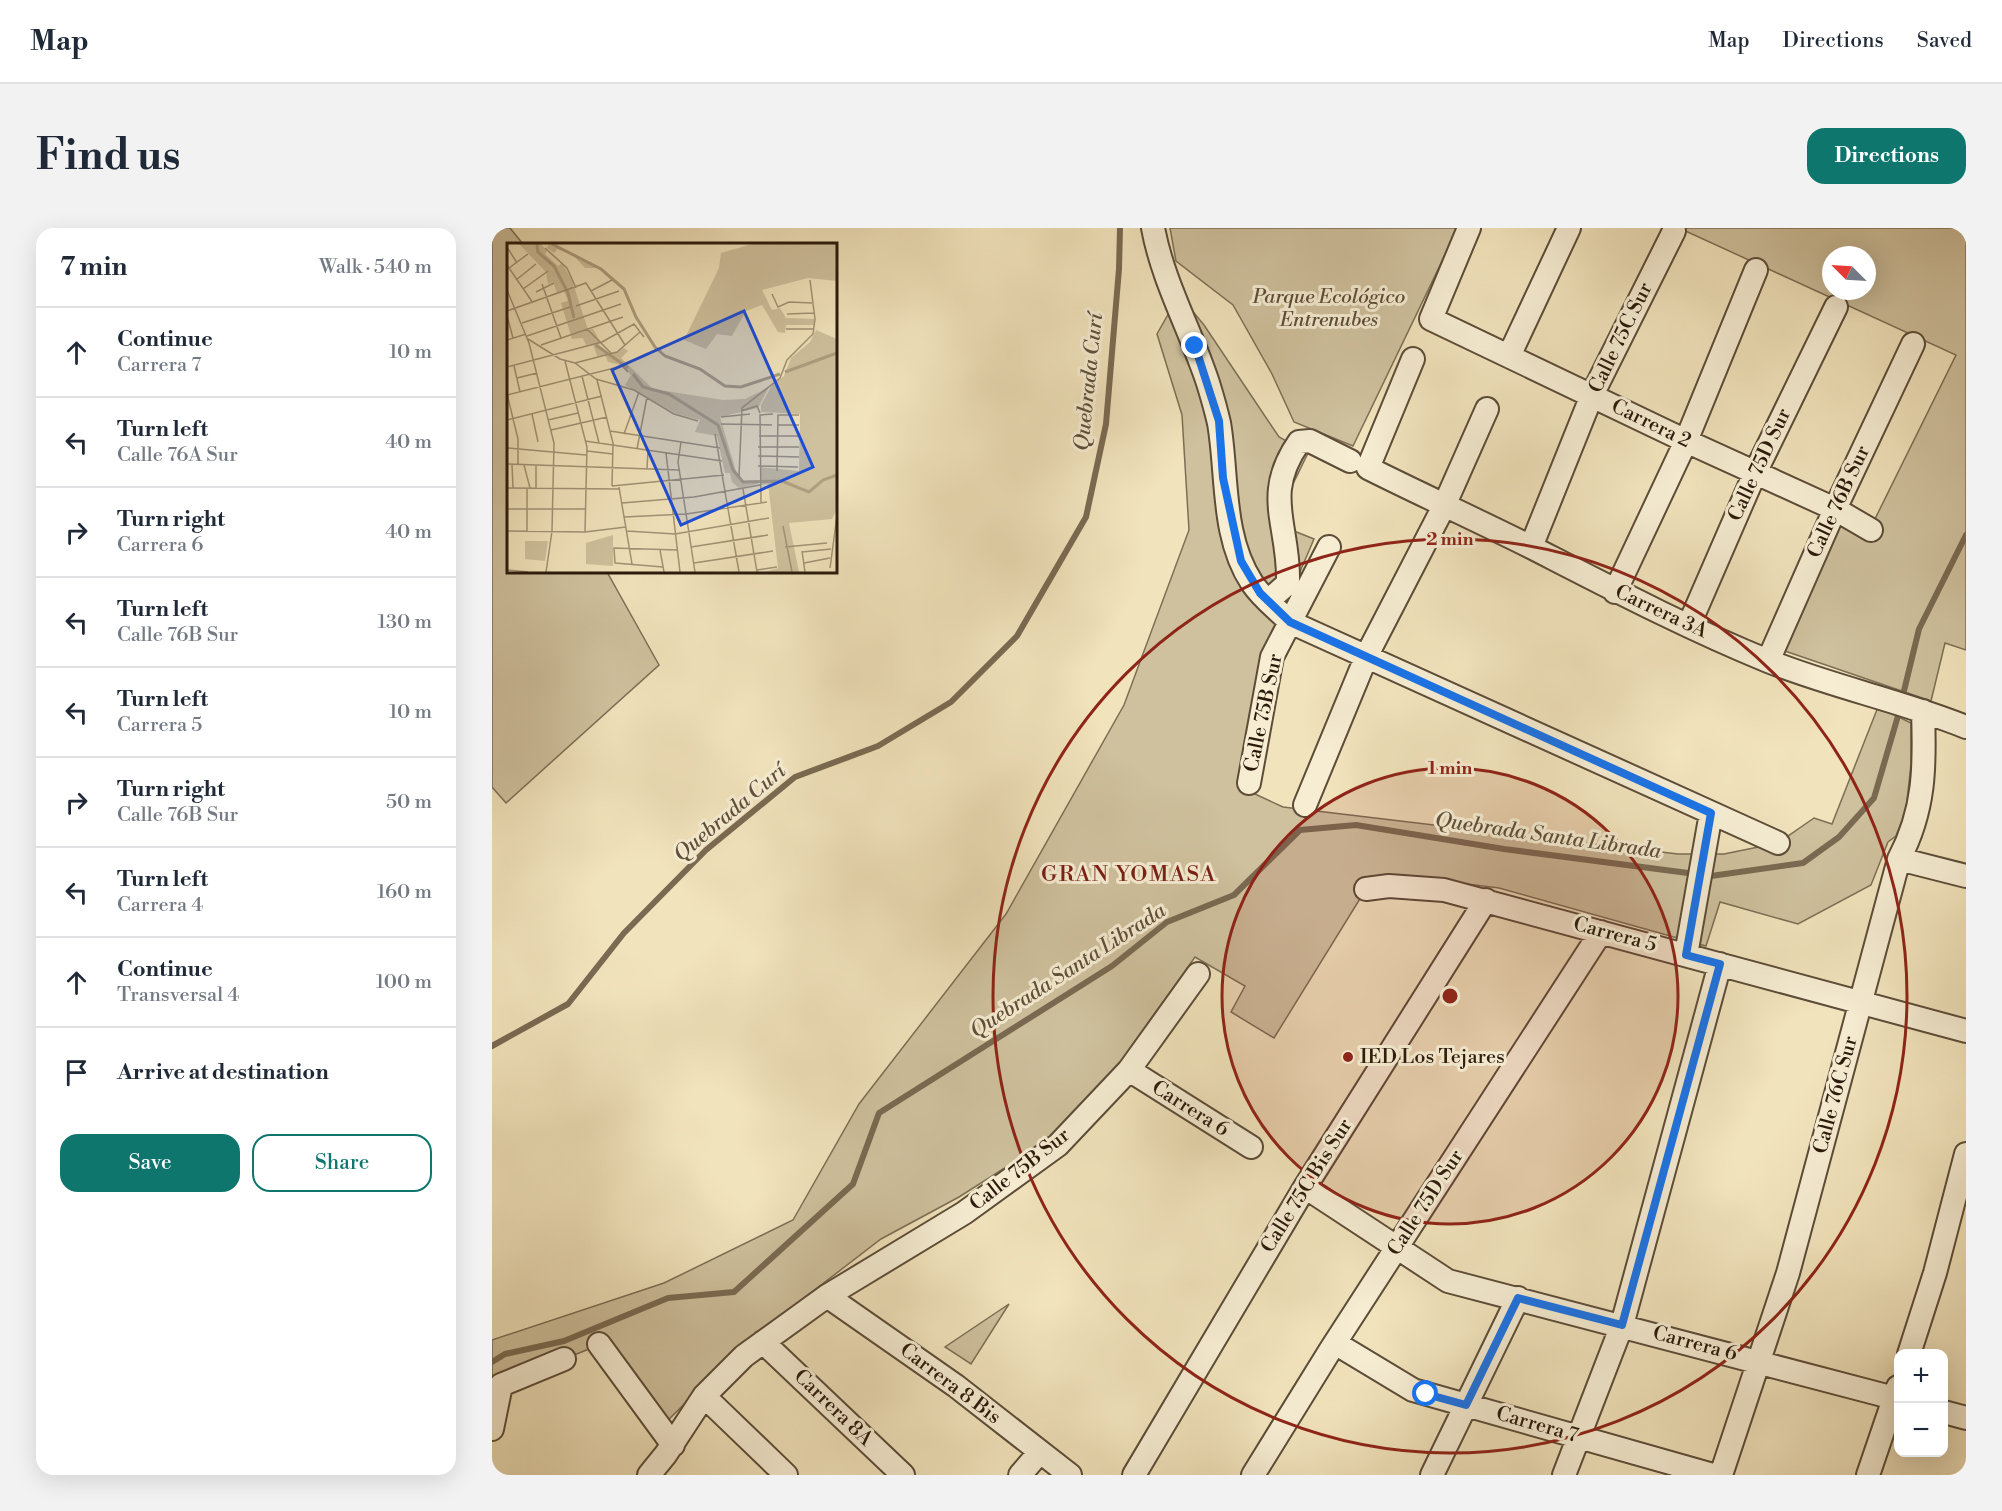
<!DOCTYPE html>
<html lang="en">
<head>
<meta charset="utf-8">
<style>
  :root { --surface:#fff; --page:#f2f2f3; --text:#1f2937; --muted:#747a83; --line:#e0e1e3; --accent:#0f766e }
  body { margin:0; font-family:"Libre Bodoni",serif; background:var(--page); color:var(--text) }
  .controls { position:absolute; right:18px; bottom:18px; display:grid; overflow:hidden; border-radius:12px; box-shadow:0 6px 24px #0002 }
  .controls button { width:54px; height:54px; display:grid; place-items:center; padding:0; border:0; border-bottom:2px solid var(--line); background:var(--surface); color:var(--text); font:30px sans-serif }
  .compass { position:absolute; left:1330px; top:18px; width:54px; height:54px; border-radius:50%; background:var(--surface); box-shadow:0 6px 24px #0002; rotate:294deg }
  .stop { position:absolute; width:18px; height:18px; margin:-14px; border:4px solid #1a73e8; border-radius:50%; background:#fff }
  .stop.end { background:#1a73e8; border-color:#fff; box-shadow:0 2px 6px #0008 }
  .list { margin:0; padding:0; list-style:none }
  h2 { display:flex; justify-content:space-between; align-items:center; height:78px; margin:0; padding:0 24px; font-size:26px }
  h2 small { font-size:20px; font-weight:400; color:var(--muted) }
  .list li { display:grid; grid-template-columns:39px 1fr auto; gap:18px; align-items:center; box-sizing:border-box; height:90px; padding:0 24px; border-top:2px solid var(--line) }
  .list b { display:block; font-size:22px; white-space:nowrap }
  .list p { margin:0; font-size:20px; white-space:nowrap; color:var(--muted) }
  .list em { font-size:20px; font-style:normal; color:var(--muted) }
  .actions { display:flex; gap:12px; padding:18px 24px }
  .actions a { flex:1; padding:14px 0; border:2px solid var(--accent); border-radius:18px; text-align:center; font-size:21px; color:var(--accent) }
  .actions .main { background:var(--accent); color:#fff }
  .icon { flex:none; width:33px; height:33px; fill:none; stroke:currentColor; stroke-width:2; stroke-linecap:round; stroke-linejoin:round }
  .map { position:relative; flex:none; width:1474px; height:1247px; overflow:hidden; border-radius:18px }
  header { display:flex; align-items:center; gap:36px; box-sizing:border-box; height:84px; padding:0 30px; background:var(--surface); border-bottom:2px solid var(--line) }
  header strong { font-size:28px }
  nav { display:flex; gap:33px; margin-inline-start:auto; font-size:21px }
  .intro { display:flex; align-items:center; justify-content:space-between; box-sizing:border-box; height:144px; padding:0 36px }
  h1 { margin:0; font-size:42px }
  .button { padding:15px 27px; border-radius:18px; background:var(--accent); color:#fff; font-size:21px; font-weight:700 }
  main { display:flex; gap:36px; padding:0 36px }
  aside { flex:1; background:var(--surface); border-radius:18px; box-shadow:0 6px 24px #0002 }
  .map>svg:first-child { display:block }
  .green { fill:#cfc19e; stroke:#7d6e55; stroke-width:1.5; fill-rule:evenodd }
  .lines { fill:none; stroke-linecap:round; stroke-linejoin:round }
  .stream { stroke:#7a6a52; stroke-width:6 }
  .minor-casing { stroke:#5c4c38; stroke-width:26 }
  .minor { stroke:#f6edd3; stroke-width:22 }
  .route { stroke:#1a73e8; stroke-width:8 }
  .ring { fill:none; stroke:#8f2418; stroke-width:3 }
  .poi-dot { fill:#8f2418; stroke:#f6edd3; stroke-width:2 }
  .labels { text-anchor:middle; dominant-baseline:central; stroke-width:6; stroke-linejoin:round; paint-order:stroke }
  .park-label { font-size:20px; font-style:italic; fill:#5c4c38; stroke:#f6edd3 }
  .street-label { font-size:20px; fill:#2b1a0c; stroke:#f6edd3 }
  .poi-label { font-size:20px; fill:#2b1a0c; stroke:#f6edd3; text-anchor:start }
  .water-label { font-size:21px; font-style:italic; fill:#5f4f3a; stroke:#f6edd3 }
  .quarter-label { font-size:22px; letter-spacing:1.5px; fill:#7a1f14; stroke:#f6edd3 }
  .inset-river { fill:none; stroke:#ae9f80; stroke-width:3 }
  .inset-road { fill:none; stroke:#a29376; stroke-width:1.5 }
  .view { fill:#1d4ed8; fill-opacity:0.15; stroke:#1d4ed8; stroke-width:3 }
  .inset-edge { fill:none; stroke:#2b1a0c; stroke-width:3 }
  .centre { fill:#8f2418; stroke:#f6edd3; stroke-width:3 }
  .ring-label { font-size:18px; text-anchor:middle; font-weight:bold; fill:#8f2418; stroke:#f6edd3; stroke-width:6; stroke-linejoin:round; paint-order:stroke }
</style>
</head>
<body>
<header>
<strong>Map</strong>
<nav><a>Map</a><a>Directions</a><a>Saved</a></nav>
</header>
<div class="intro"><h1>Find us</h1><a class="button">Directions</a></div>
<main>
<aside>
<h2>7 min<small>Walk · 540 m</small></h2>
<ul class="list">
<li><svg class="icon" aria-label="ahead" viewBox="0 0 24 24"><path d="M12 20V5M6 11l6-6 6 6"/></svg><div><b>Continue</b><p>Carrera 7</p></div><em>10 m</em></li>
<li><svg class="icon" aria-label="left" viewBox="0 0 24 24"><path d="M17 20v-9H6M10 6l-5 5 5 5"/></svg><div><b>Turn left</b><p>Calle 76A Sur</p></div><em>40 m</em></li>
<li><svg class="icon" aria-label="right" viewBox="0 0 24 24"><path d="M7 20v-9h11M14 6l5 5-5 5"/></svg><div><b>Turn right</b><p>Carrera 6</p></div><em>40 m</em></li>
<li><svg class="icon" aria-label="left" viewBox="0 0 24 24"><path d="M17 20v-9H6M10 6l-5 5 5 5"/></svg><div><b>Turn left</b><p>Calle 76B Sur</p></div><em>130 m</em></li>
<li><svg class="icon" aria-label="left" viewBox="0 0 24 24"><path d="M17 20v-9H6M10 6l-5 5 5 5"/></svg><div><b>Turn left</b><p>Carrera 5</p></div><em>10 m</em></li>
<li><svg class="icon" aria-label="right" viewBox="0 0 24 24"><path d="M7 20v-9h11M14 6l5 5-5 5"/></svg><div><b>Turn right</b><p>Calle 76B Sur</p></div><em>50 m</em></li>
<li><svg class="icon" aria-label="left" viewBox="0 0 24 24"><path d="M17 20v-9H6M10 6l-5 5 5 5"/></svg><div><b>Turn left</b><p>Carrera 4</p></div><em>160 m</em></li>
<li><svg class="icon" aria-label="ahead" viewBox="0 0 24 24"><path d="M12 20V5M6 11l6-6 6 6"/></svg><div><b>Continue</b><p>Transversal 4</p></div><em>100 m</em></li>
<li><svg class="icon" aria-label="arrive" viewBox="0 0 24 24"><path d="M6 21V4h12l-3 4 3 4H6"/></svg><div><b>Arrive at destination</b></div></li>
</ul>
<div class="actions"><a class="main">Save</a><a>Share</a></div>
</aside>
<div class="map">
<svg width="1474" height="1247" viewBox="0 0 1474 1247">
  <rect width="100%" height="100%" fill="#f1e3bc"/>
  <filter id="stains"><feTurbulence type="fractalNoise" baseFrequency=".00333" numOctaves="4"/><feColorMatrix values="0 0 0 0 .2 0 0 0 0 .09 0 0 0 0 .02 0 0 0 .5 -.17"/></filter>
  <radialGradient id="worn" r=".72"><stop offset=".6" stop-color="#630" stop-opacity="0"/><stop offset="1" stop-color="#630" stop-opacity=".3"/></radialGradient>
  <path class="green" d="M 0,0 L 18,0 L 31,16 L 16,16 L 16,344 L 115,344 L 167,437 L 14,575 L 0,559 Z
    M 678,0 L 966,0 L 861,218 L 802,194 L 780,146 L 741,77 L 684,33 Z
    M 1187,0 L 1474,0 L 1474,422 L 1453,415 L 1439,473 L 1290,422 L 1351,291 L 1377,303 L 1464,127 ZM 1339,27 L 1375,27 L 1375,63 L 1339,63 Z
    M 687,67 L 712,97 L 787,209 L 816,225 L 782,295 L 822,311 L 773,426 L 750,560 L 791,579 L 1186,626 L 1232,626 L 1286,615 L 1322,590 L 1340,596 L 1386,479 L 1419,495 L 1419,536 L 1414,582 L 1404,608 L 1396,614 L 1379,657 L 1306,696 L 1228,674 L 1214,718 L 1007,660 L 927,650 L 874,661 L 782,810 L 739,784 L 753,758 L 703,729 L 630,832 L 578,892 L 544,920 L 467,969 L 389,1011 L 256,1113 L 168,1200 L 107,1117 L 0,1160 L 0,1112 L 172,1055 L 301,992 L 367,876 L 514,686 L 632,477 L 697,302 L 690,187 L 665,106 Z
    M 517,1076 L 479,1136 L 453,1119 Z"/>
  <g class="lines">
    <path class="stream" d="M 1410,471 L 1427,401 L 1474,307
      M 0,818 L 76,776 L 132,705 L 214,622 L 303,549 L 386,518 L 459,474 L 525,408 L 594,289 L 614,196 L 627,41 L 628,0
      M 0,1134 L 13,1126 L 72,1113 L 176,1070 L 242,1064 L 361,956 L 387,885 L 620,738 L 675,694 L 742,667 L 808,602 L 864,597 L 1012,621 L 1219,648 L 1311,635 L 1347,609 L 1382,570 L 1408,481"/>
    <g class="minor-casing">
      <path id="minor" d="M 661,0 C 671,54 699,103 716,155 C 720,168 724,182 727,195 C 736,247 729,308 760,355 C 770,370 785,381 798,394 L 1286,615
        M 977,0 L 939,91 L 1194,213 L 1343,281 L 1379,302
        M 1017,128 L 1077,0
        M 921,131 L 876,240 C 930,267 985,292 1039,319 C 1117,359 1195,400 1276,433 C 1341,459 1410,473 1474,499
        M 1039,319 L 1100,167 L 1182,3
        M 1123,364 L 1194,213 L 1264,42
        M 776,373 L 794,357 L 796,352 C 797,296 770,267 807,214 L 818,213 L 858,233
        M 1197,397 L 1263,245 L 1344,79
        M 1276,433 L 1343,281 L 1421,116
        M 757,555 L 780,429 L 837,319
        M 813,577 L 875,427 L 952,278 L 995,181
        M 1407,631 L 1474,648
        M 874,661 L 897,658 L 952,662 L 1474,803
        M 1194,727 L 1219,585
        M 637,842 L 759,919
        M 813,959 L 956,1053 L 1406,1171
        M 335,1068 L 464,1158 L 578,1247
        M 271,1114 L 411,1247
        M 843,1115 L 921,1162 L 1221,1247
        M 107,1116 L 181,1217
        M 1417,1126 L 1443,1045 L 1474,926
        M 212,1168 L 294,1247
        M 1452,1184 L 1474,1190
        M 0,1201 L 9,1157 L 72,1131
        M 157,1247 L 174,1226 L 212,1168 L 252,1128 L 335,1068 L 472,985 L 566,917 L 637,842 L 706,746
        M 528,1247 L 547,1225
        M 642,1247 L 813,959 L 994,672
        M 761,1247 L 839,1121 L 1109,704
        M 940,1247 L 1026,1070
        M 1072,1247 L 1130,1097 L 1228,736
        M 1229,1247 L 1296,1045 L 1407,631 C 1433,582 1433,538 1431,483
        M 1376,1247 L 1406,1159"/>
    </g>
    <use href="#minor" class="minor"/>
  </g>
  <g class="lines">
    <path class="route" d="M 703,118 L 727,193 L 731,250 L 749,333 L 768,365 L 798,394 L 1219,585 L 1194,727 L 1228,736 L 1130,1097 L 1026,1070 L 974,1177 L 934,1166"/>
  </g>
  <circle cx="958" cy="768" r="228" fill="#8f2418" fill-opacity=".12"/>
  <g class="ring">
    <circle cx="958" cy="768" r="228"/>
    <circle cx="958" cy="768" r="457"/>
  </g>
  <circle class="poi-dot" cx="856" cy="829" r="6"/>
  <g class="labels">
    <g class="park-label">
      <text x="837" y="69">Parque Ecológico<tspan x="837" dy="23">Entrenubes</tspan></text>
    </g>
    <g class="street-label">
      <text transform="translate(1129 110) rotate(-64)">Calle 75C Sur</text>
      <text transform="translate(1159 196) rotate(26)">Carrera 2</text>
      <text transform="translate(1268 237) rotate(-65)">Calle 75D Sur</text>
      <text transform="translate(1347 274) rotate(-65)">Calle 76B Sur</text>
      <text transform="translate(1169 384) rotate(25)">Carrera 3A</text>
      <text transform="translate(772 485) rotate(-78)">Calle 75B Sur</text>
      <text transform="translate(1123 707) rotate(15)">Carrera 5</text>
      <text transform="translate(1344 867) rotate(-75)">Calle 76C Sur</text>
      <text transform="translate(698 881) rotate(32)">Carrera 6</text>
      <text transform="translate(528 942) rotate(-38)">Calle 75B Sur</text>
      <text transform="translate(815 958) rotate(-58)">Calle 75C Bis Sur</text>
      <text transform="translate(934 975) rotate(-57)">Calle 75D Sur</text>
      <text transform="translate(1203 1116) rotate(15)">Carrera 6</text>
      <text transform="translate(458 1156) rotate(37)">Carrera 8 Bis</text>
      <text transform="translate(341 1180) rotate(44)">Carrera 8A</text>
      <text transform="translate(1045 1197) rotate(16)">Carrera 7</text>
    </g>
    <g class="poi-label">
      <text x="868" y="829">IED Los Tejares</text>
    </g>
    <g class="water-label">
      <text transform="translate(597 154) rotate(-84)">Quebrada Curí</text>
      <text transform="translate(238 585) rotate(-40)">Quebrada Curí</text>
      <text transform="translate(1056 608) rotate(8)">Quebrada Santa Librada</text>
      <text transform="translate(576 743) rotate(-33)">Quebrada Santa Librada</text>
    </g>
    <g class="quarter-label">
      <text x="637" y="646">GRAN YOMASA</text>
    </g>
  </g>
  <g transform="translate(15 15)">
    <rect width="330" height="330" fill="#f1e3bc"/>
    <path d="M 12,1 L 34,1 L 40,8 L 38,11 L 51,23 L 55,20 L 65,37 L 81,87 L 86,86 L 93,98 L 91,102 L 104,112 L 117,105 L 121,108 L 114,115 L 146,146 L 216,157 L 238,156 L 262,144 L 251,165 L 213,174 L 229,228 L 237,238 L 251,237 L 251,241 L 232,245 L 225,239 L 223,230 L 218,230 L 210,193 L 188,189 L 193,177 L 170,171 L 118,142 L 124,132 L 114,122 L 101,119 L 98,112 L 90,113 L 86,101 L 79,102 L 76,95 L 65,96 L 54,60 L 61,58 L 57,48 L 50,50 L 46,39 L 41,41 L 39,29 ZM 42,1 L 48,1 L 90,25 L 78,25 L 66,12 L 50,6 L 47,10 L 40,5 ZM 245,1 L 330,1 L 330,38 L 301,35 L 255,47 L 265,67 L 273,65 L 279,75 L 307,76 L 307,82 L 279,82 L 278,90 L 271,89 L 255,62 L 239,68 L 225,93 L 210,91 L 199,106 L 177,97 L 212,25 L 214,10 ZM 309,87 L 330,96 L 330,266 L 325,276 L 282,280 L 292,329 L 258,329 L 271,325 L 261,241 L 255,242 L 253,224 L 292,228 L 293,171 L 254,169 L 254,162 L 265,142 L 277,133 L 284,115 L 303,99 ZM 106,292 L 106,323 L 79,321 L 79,300 ZM 18,298 L 41,298 L 38,318 L 18,316 Z" fill="#cfc19e"/>
    <path class="inset-river" d="M 30,1 L 31,9 L 47,23 L 61,50 L 67,75M 45,1 L 94,26 L 117,46 L 129,74 L 148,104 L 158,113 L 193,126 L 218,143 L 234,144 L 273,131M 89,102 L 121,125M 278,129 L 330,110M 126,131 L 136,144 L 162,151 L 211,182 L 226,227 L 236,239 L 275,238 L 302,249 L 316,237 L 330,232"/>
    <path class="inset-road" d="M 0,4 L 10,20M 38,5 L 60,25 L 69,45M 0,22 L 26,60M 2,25 L 21,11M 9,37 L 29,21M 35,41 L 54,95M 16,46 L 41,28M 0,47 L 22,100 L 47,200 L 45,288 L 39,329M 84,48 L 105,37M 29,49 L 47,40M 265,51 L 271,64 L 282,59 L 305,60M 69,63 L 112,48M 0,68 L 79,40 L 118,102M 280,71 L 307,70M 0,73 L 6,95M 15,80 L 63,64M 80,86 L 105,111M 279,86 L 307,86M 20,93 L 114,61M 21,96 L 53,116 L 68,120 L 89,136 L 127,147 L 167,171 L 191,178M 0,97 L 19,91M 34,102 L 116,74M 58,118 L 80,204 L 78,289M 68,120 L 110,109 L 133,89M 7,123 L 13,149M 0,124 L 95,99 L 127,81 L 137,94M 75,133 L 92,200M 10,135 L 30,130M 90,137 L 106,200 L 105,243M 0,151 L 11,196 L 11,222M 0,152 L 115,123 L 121,129M 234,168 L 250,163 L 253,170M 25,171 L 31,199M 214,174 L 243,171M 0,177 L 95,153M 41,177 L 71,170M 214,181 L 265,182M 271,182 L 292,182M 44,187 L 100,174M 103,188 L 213,205M 117,191 L 132,149M 208,191 L 232,329M 252,193 L 292,193M 78,198 L 215,218M 174,199 L 171,219 L 188,329M 251,204 L 292,204M 0,205 L 79,212M 130,206 L 140,154M 80,208 L 106,211M 159,210 L 173,329M 251,213 L 292,214M 0,221 L 172,227M 5,222 L 6,245M 17,222 L 23,245M 251,223 L 291,224M 140,226 L 141,207M 270,228 L 271,172 L 292,172M 232,233 L 235,165 L 273,135 L 280,117 L 306,91 L 308,76 L 303,37M 105,243 L 217,232M 112,244 L 125,321M 0,245 L 112,246M 29,245 L 29,222M 236,246 L 250,329M 115,260 L 187,254 L 253,242M 254,260 L 253,172 L 266,171M 0,266 L 78,266M 117,274 L 179,271 L 260,259M 276,283 L 285,329M 0,288 L 78,289 L 119,284M 20,288 L 20,245M 120,288 L 168,291 L 262,275M 184,304 L 261,292M 278,304 L 320,300M 153,307 L 157,329M 295,308 L 298,329M 295,309 L 324,306M 187,320 L 266,308M 297,320 L 323,315M 156,324 L 108,320 L 107,305 L 170,307M 323,325 L 330,273M 0,327 L 21,329M 250,327 L 270,324"/>
    <path class="view" d="M 237,68 L 306,224 L 174,282 L 105,127 Z"/>
    <rect width="330" height="330" class="inset-edge"/>
  </g>
  <circle cx="958" cy="768" r="9" class="centre"/>
  <g class="ring-label">
    <text x="958" y="317">2 min</text>
    <text x="958" y="546">1 min</text>
  </g>
  <rect width="100%" height="100%" filter="url(#stains)"/>
  <rect width="100%" height="100%" fill="url(#worn)"/>
</svg>
<div class="controls">
<button>+</button>
<button>−</button>
</div>
<svg class="compass" viewBox="-18 -18 36 36"><path d="M0-13l5 13h-10z" fill="#e53935"/><path d="M0 13l5-13h-10z" fill="#747a83"/></svg>
<div class="stop" style="left:934px;top:1166px"></div>
<div class="stop end" style="left:703px;top:118px"></div>
</div>
</main>
</body>
</html>
